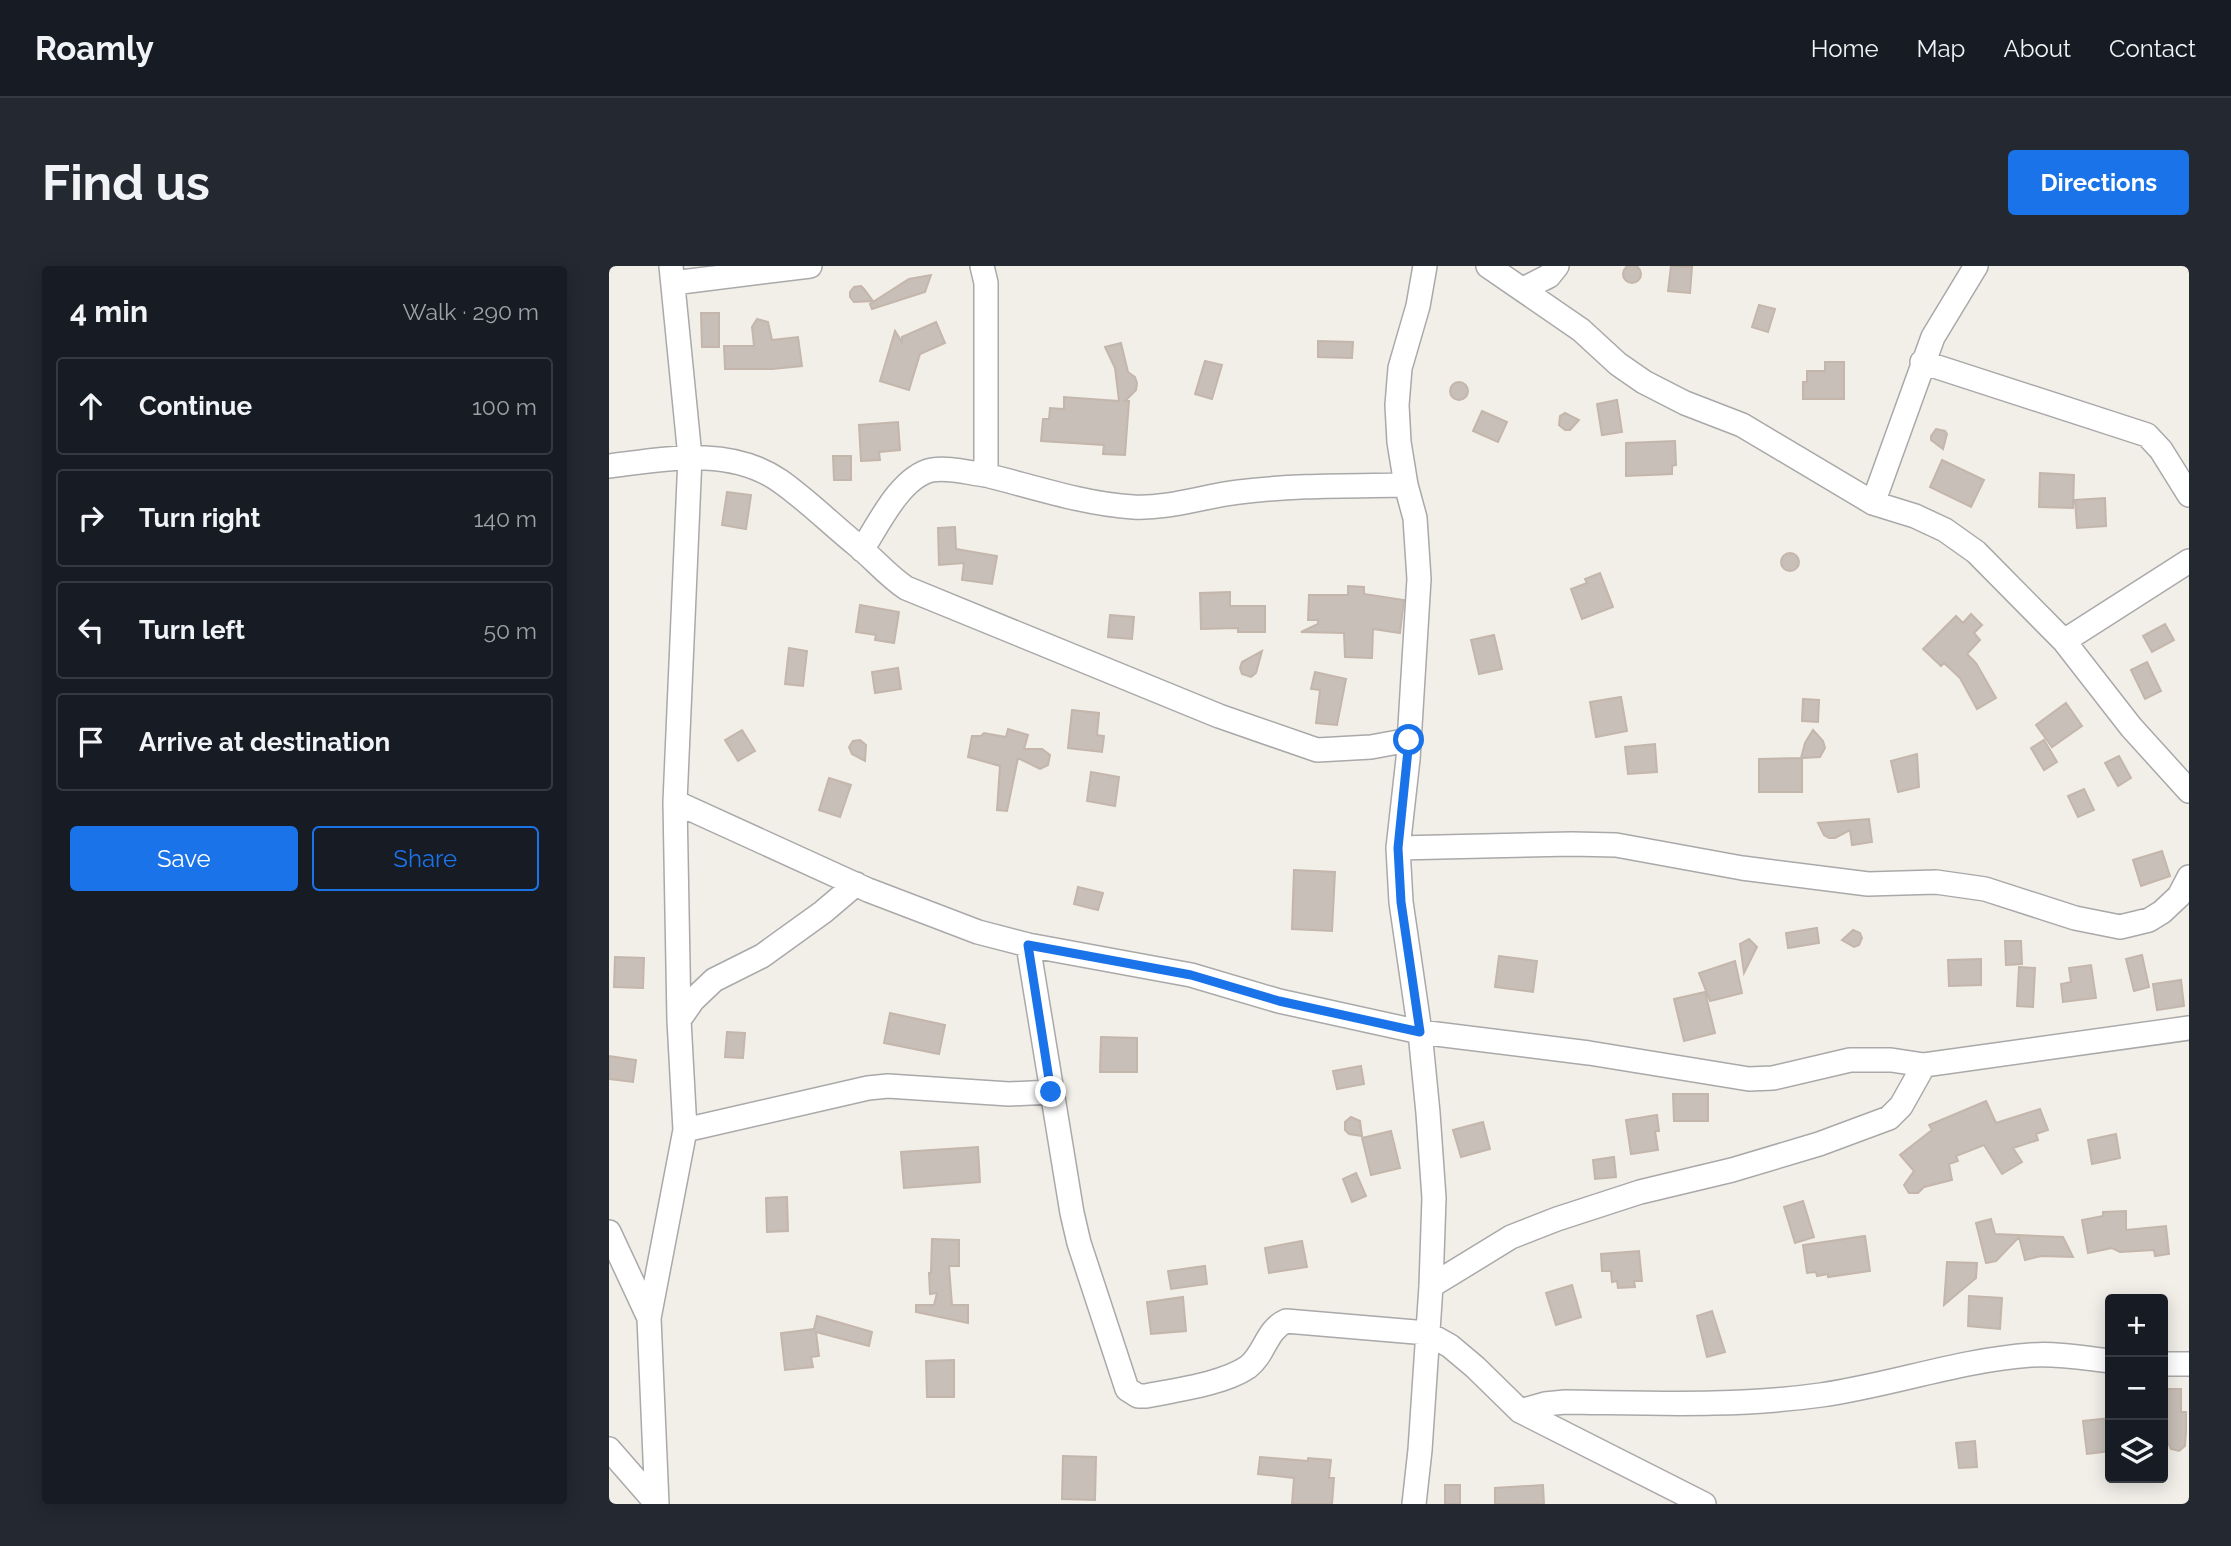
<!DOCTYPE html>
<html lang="en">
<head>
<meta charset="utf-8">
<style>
  :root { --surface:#171b24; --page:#242831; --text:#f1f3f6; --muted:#9ea1a6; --line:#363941; --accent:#1a73e8 }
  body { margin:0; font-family:Raleway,sans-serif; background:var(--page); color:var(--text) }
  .controls { position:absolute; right:21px; bottom:21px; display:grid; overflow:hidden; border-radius:7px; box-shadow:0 4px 18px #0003 }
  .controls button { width:63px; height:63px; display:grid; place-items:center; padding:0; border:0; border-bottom:2px solid var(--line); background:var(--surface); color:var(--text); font:35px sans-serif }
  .stop { position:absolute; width:21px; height:21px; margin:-16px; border:5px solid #1a73e8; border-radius:50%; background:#fff }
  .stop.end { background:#1a73e8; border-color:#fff; box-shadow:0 2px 7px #0008 }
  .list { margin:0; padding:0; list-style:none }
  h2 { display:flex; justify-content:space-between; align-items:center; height:91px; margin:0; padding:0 28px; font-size:30px }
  h2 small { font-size:23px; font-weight:400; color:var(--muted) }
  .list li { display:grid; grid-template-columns:46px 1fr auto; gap:21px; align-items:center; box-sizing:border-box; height:98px; margin:0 14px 14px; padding:0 14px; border:2px solid var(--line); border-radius:7px }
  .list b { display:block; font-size:26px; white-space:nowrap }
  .list em { font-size:23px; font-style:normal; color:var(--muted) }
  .actions { display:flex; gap:14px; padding:21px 28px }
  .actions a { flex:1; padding:16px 0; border:2px solid var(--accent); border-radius:7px; text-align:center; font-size:24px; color:var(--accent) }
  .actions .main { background:var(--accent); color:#fff }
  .icon { flex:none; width:38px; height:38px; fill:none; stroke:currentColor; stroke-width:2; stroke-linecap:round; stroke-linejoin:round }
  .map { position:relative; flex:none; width:1580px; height:1238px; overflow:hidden; border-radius:7px }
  header { display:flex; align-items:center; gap:42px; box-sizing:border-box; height:98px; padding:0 35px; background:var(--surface); border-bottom:2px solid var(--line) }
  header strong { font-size:33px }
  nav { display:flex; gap:38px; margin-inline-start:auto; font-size:24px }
  .intro { display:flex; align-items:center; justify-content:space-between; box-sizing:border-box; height:168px; padding:0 42px }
  h1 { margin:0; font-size:49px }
  .button { padding:18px 32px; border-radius:7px; background:var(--accent); color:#fff; font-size:24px; font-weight:700 }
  main { display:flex; gap:42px; padding:0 42px }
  aside { flex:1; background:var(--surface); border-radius:7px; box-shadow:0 4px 18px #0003 }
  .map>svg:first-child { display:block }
  .building { fill:#c7bfb8; stroke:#c4b6ab; stroke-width:2 }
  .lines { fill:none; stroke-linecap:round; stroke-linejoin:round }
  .minor-casing { stroke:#a9a9a9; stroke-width:26 }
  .minor { stroke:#fff; stroke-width:23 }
  .route { stroke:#1a73e8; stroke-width:9 }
</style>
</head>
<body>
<header>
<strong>Roamly</strong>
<nav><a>Home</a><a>Map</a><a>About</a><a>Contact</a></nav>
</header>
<div class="intro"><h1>Find us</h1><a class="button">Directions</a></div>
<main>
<aside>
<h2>4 min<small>Walk · 290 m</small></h2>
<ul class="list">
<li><svg class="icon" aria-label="ahead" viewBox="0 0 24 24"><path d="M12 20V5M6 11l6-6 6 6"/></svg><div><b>Continue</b></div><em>100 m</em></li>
<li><svg class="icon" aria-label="right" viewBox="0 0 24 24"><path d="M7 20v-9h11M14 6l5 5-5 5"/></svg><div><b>Turn right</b></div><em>140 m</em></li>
<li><svg class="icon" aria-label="left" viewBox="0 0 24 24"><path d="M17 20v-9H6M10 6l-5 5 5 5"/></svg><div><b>Turn left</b></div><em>50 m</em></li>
<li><svg class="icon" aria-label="arrive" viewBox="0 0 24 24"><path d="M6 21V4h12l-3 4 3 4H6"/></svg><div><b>Arrive at destination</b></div></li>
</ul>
<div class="actions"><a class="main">Save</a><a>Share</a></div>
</aside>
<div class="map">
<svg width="1580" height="1238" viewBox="0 0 1580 1238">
  <rect width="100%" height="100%" fill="#f2efe9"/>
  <path class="building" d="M1014 8a9 9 0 1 1 18 0a9 9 0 1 1-18 0Z
    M 1062,0 L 1083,1 L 1081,27 L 1059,25 Z
    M 322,9 L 316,26 L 263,43 L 261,38 L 300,13 Z
    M 252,20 L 255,23 L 264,35 L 245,36 L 241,31 L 241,26 L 245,21 Z
    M 1150,39 L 1166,43 L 1159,66 L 1143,61 Z
    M 92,47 L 110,47 L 110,81 L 93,81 Z
    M 148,53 L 159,56 L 163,74 L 189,71 L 193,100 L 163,103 L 116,103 L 115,80 L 145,80 L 143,61 Z
    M 327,56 L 336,77 L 311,88 L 300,124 L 271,115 L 286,65 L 293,76 L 293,71 Z
    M 709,75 L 744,76 L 743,92 L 709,91 Z
    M 512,77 L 519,106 L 526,111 L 528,117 L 527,124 L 516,135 L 520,135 L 516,189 L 494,188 L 495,179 L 432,175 L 434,153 L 440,153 L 441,142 L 455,143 L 455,131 L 510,135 L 506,102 L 496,81 Z
    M 596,95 L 613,99 L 603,133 L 586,128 Z
    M 1216,96 L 1235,96 L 1235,133 L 1194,133 L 1194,116 L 1198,116 L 1198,105 L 1216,105 Z
    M841 125a9 9 0 1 1 18 0a9 9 0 1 1-18 0Z
    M 1008,134 L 1013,166 L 993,169 L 988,138 Z
    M 873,145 L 898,156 L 889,176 L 864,165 Z
    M 956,147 L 970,154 L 961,164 L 956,164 L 950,159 L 951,150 Z
    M 289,156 L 291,184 L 270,186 L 271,194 L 252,195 L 250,159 Z
    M 1327,163 L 1336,165 L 1338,168 L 1334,183 L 1322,174 L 1322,170 Z
    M 1066,175 L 1067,199 L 1063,200 L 1063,208 L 1017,210 L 1017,177 Z
    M 224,190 L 242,190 L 242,214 L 225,214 Z
    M 1333,194 L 1375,214 L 1362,241 L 1321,221 Z
    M 1431,207 L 1465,209 L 1464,242 L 1430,241 Z
    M 118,226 L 142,229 L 137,263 L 113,259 Z
    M 1496,232 L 1497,260 L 1468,262 L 1466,234 Z
    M 346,261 L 347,283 L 388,290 L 383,318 L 353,314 L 355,297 L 330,299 L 329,262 Z
    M1172 296a9 9 0 1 1 18 0a9 9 0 1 1-18 0Z
    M 991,307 L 1004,341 L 973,353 L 962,323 L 978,317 L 976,313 Z
    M 739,320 L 755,321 L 755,328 L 795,334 L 791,367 L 764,363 L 763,392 L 736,391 L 735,367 L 692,366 L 709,358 L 709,354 L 699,354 L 700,329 L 739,329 Z
    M 621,326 L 621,340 L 656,340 L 656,366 L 629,366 L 629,362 L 592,363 L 591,327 Z
    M 251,339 L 290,346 L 285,377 L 266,374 L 267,369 L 247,366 Z
    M 1362,348 L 1373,359 L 1365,367 L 1371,374 L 1358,388 L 1367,397 L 1387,432 L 1368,443 L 1351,412 L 1335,397 L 1332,400 L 1314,383 L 1347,350 L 1354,357 Z
    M 501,349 L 525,351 L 523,373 L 499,371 Z
    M 1556,358 L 1565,374 L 1543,386 L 1534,370 Z
    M 885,369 L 893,403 L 870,408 L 862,374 Z
    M 180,382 L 198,385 L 194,420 L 176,418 Z
    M 653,385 L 647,407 L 642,411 L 633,408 L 631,402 L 633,396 Z
    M 1538,396 L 1552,425 L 1536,433 L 1522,404 Z
    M 289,402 L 292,423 L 266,427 L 263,406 Z
    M 706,406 L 737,413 L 728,459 L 707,457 L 711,424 L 702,423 Z
    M 1012,431 L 1018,465 L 987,471 L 981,436 Z
    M 1194,433 L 1210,434 L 1209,456 L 1193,455 Z
    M 1457,437 L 1473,460 L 1443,481 L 1427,459 Z
    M 463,444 L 490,447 L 488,469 L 495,470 L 493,486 L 459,482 Z
    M 399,463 L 419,469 L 415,483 L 433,483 L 441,489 L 439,499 L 431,503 L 409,492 L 398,545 L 388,544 L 391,500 L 359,491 L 363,470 L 372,470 L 375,467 L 397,471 Z
    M 133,464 L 146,485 L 129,495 L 116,474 Z
    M 1204,464 L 1214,475 L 1216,482 L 1211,491 L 1193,492 L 1193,526 L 1150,526 L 1150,493 L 1192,492 L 1196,477 Z
    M 251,474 L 257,479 L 256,495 L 243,488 L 240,481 L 244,475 Z
    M 1435,474 L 1448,496 L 1435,504 L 1422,482 Z
    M 1046,478 L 1048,506 L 1019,508 L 1016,481 Z
    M 1308,488 L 1310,521 L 1289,526 L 1282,495 Z
    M 1510,490 L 1522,512 L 1509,520 L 1496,497 Z
    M 482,506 L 510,511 L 506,540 L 478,535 Z
    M 220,512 L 242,519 L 231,551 L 210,544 Z
    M 1475,523 L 1485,544 L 1469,551 L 1459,530 Z
    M 1260,553 L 1263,576 L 1243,579 L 1241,564 L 1226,572 L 1220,572 L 1215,569 L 1209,557 Z
    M 1553,585 L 1561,610 L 1532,620 L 1524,594 Z
    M 685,604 L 726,606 L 723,665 L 683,663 Z
    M 469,621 L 494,627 L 489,644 L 465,638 Z
    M 1208,662 L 1210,677 L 1179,682 L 1177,667 Z
    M 1244,664 L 1251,667 L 1253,672 L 1250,679 L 1245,681 L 1233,674 Z
    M 1140,673 L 1148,681 L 1135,707 L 1131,678 Z
    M 1396,675 L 1412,675 L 1413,698 L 1397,699 Z
    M 1533,689 L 1540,721 L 1525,725 L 1517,693 Z
    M 890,690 L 928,695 L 924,726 L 886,721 Z
    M 6,691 L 35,692 L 34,722 L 5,721 Z
    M 1372,693 L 1372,719 L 1340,720 L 1339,694 Z
    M 1126,695 L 1133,727 L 1101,735 L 1090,707 Z
    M 1482,699 L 1487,732 L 1454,736 L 1452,718 L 1462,716 L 1460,702 Z
    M 1410,701 L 1426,702 L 1424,741 L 1408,740 Z
    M 1572,714 L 1575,740 L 1548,744 L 1544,718 Z
    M 1096,726 L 1106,767 L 1075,775 L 1065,733 Z
    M 281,747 L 336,759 L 330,788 L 275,777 Z
    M 118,766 L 136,767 L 134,792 L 116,791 Z
    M 492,771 L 528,772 L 528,806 L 491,806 Z
    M 0,790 L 27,794 L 24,816 L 0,813 Z
    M 752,800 L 755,818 L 728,823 L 724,805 Z
    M 1064,828 L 1099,828 L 1099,855 L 1065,855 Z
    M 1377,835 L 1387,857 L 1431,843 L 1439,864 L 1427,868 L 1429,874 L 1404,882 L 1413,896 L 1393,908 L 1375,879 L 1347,890 L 1349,895 L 1340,898 L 1343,914 L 1315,921 L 1309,927 L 1300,927 L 1295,919 L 1305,905 L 1291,889 L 1323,864 L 1320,859 Z
    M 1048,849 L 1050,865 L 1046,865 L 1049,884 L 1022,888 L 1017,854 Z
    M 742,851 L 751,855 L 753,870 L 740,868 L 736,864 L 736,856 Z
    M 874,856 L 881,883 L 852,891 L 844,864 Z
    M 782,865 L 791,902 L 762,909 L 753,872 Z
    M 1507,868 L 1511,892 L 1483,898 L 1479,874 Z
    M 369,881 L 371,916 L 295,922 L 292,886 Z
    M 1005,891 L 1007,911 L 986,913 L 984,894 Z
    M 747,907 L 757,930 L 743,936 L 734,913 Z
    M 178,931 L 179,965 L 158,966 L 157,932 Z
    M 1194,935 L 1205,971 L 1186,977 L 1175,941 Z
    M 1517,945 L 1517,964 L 1557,960 L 1560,988 L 1546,990 L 1545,984 L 1511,986 L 1503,982 L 1479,987 L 1473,954 L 1494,950 L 1494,946 Z
    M 1382,953 L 1386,968 L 1454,971 L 1464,991 L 1432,990 L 1416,994 L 1410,971 L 1387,995 L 1377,997 L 1367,957 Z
    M 1256,970 L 1261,1005 L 1219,1011 L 1219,1008 L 1208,1010 L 1207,1006 L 1198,1007 L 1194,979 Z
    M 323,973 L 350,974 L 350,1000 L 340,1000 L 343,1039 L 359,1039 L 359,1057 L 307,1046 L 307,1039 L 325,1039 L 328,1027 L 321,1028 L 320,1007 L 322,1007 Z
    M 693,975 L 698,1001 L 660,1007 L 656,982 Z
    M 1030,985 L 1033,1015 L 1025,1015 L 1026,1021 L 1009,1022 L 1008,1015 L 1003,1016 L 1002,1005 L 993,1005 L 992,988 Z
    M 1338,996 L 1368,997 L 1367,1012 L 1335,1039 Z
    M 596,1000 L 598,1018 L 562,1023 L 559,1005 Z
    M 963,1019 L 972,1051 L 947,1059 L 937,1027 Z
    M 1360,1030 L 1393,1032 L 1391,1063 L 1359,1060 Z
    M 574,1031 L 577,1065 L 542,1068 L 538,1036 Z
    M 1103,1045 L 1116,1086 L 1098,1091 L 1088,1050 Z
    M 208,1050 L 263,1066 L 260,1080 L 207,1066 L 210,1090 L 202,1091 L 204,1101 L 176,1104 L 172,1067 L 205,1063 Z
    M 345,1094 L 345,1131 L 318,1131 L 317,1095 Z
    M 1554,1123 L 1572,1123 L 1572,1146 L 1577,1146 L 1577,1166 L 1576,1180 L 1570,1185 L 1562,1183 L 1554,1167 Z
    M 1501,1152 L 1501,1185 L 1478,1188 L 1474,1155 Z
    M 1366,1175 L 1368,1201 L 1350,1202 L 1347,1177 Z
    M 454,1190 L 487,1191 L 486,1234 L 453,1233 Z
    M 651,1191 L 699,1195 L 699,1192 L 722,1194 L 720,1212 L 725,1212 L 723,1238 L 683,1238 L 685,1212 L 649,1208 Z
    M 836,1219 L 851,1219 L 851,1238 L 836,1238 Z
    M 934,1219 L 935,1238 L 886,1238 L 886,1222 Z"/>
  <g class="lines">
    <g class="minor-casing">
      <path id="minor" d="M 879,0 L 972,64 L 1009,98 L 1035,116 L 1076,137 L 1133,159 L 1264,237 L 1306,250 L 1336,264 L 1367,286 L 1455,375 L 1580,295
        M 64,17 L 201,0
        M 914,23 L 940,10 L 948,0
        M 1313,96 L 1538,169 L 1552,184 L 1580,229
        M 0,200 C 56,193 121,180 171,215 C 198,234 223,259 249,280 C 266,294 279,310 297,322 L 610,450 L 708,484 L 762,481 L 800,474
        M 377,209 C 425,221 475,238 524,241 C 560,243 595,230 630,226 C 685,219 742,220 797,219
        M 1264,237 L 1324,71 L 1367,0
        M 253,284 C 269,259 292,210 323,204 C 340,201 360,207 377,209 L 377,17 L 373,0
        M 1455,375 L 1522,461 L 1580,525
        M 66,536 L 259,624 L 369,666 L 419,679 L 582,709 L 670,735 L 811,766 L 980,787 L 1140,813 L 1164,812 L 1241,794 L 1282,794 L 1315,799 L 1580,762
        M 789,582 L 963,578 L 1007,579 L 1133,602 L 1259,618 L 1327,616 L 1376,623 L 1466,652 L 1511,661 L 1540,654 L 1553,646 L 1570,630 L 1580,611
        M 419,679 L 463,947 L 470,977 L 518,1123 L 529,1130 L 537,1130 C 567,1124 614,1118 639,1101 C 656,1088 657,1064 677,1055 L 818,1067 L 841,1080 L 866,1101 L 911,1145 L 1095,1238
        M 70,754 L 84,734 L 105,714 L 153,690 L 214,646 L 247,618
        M 76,864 L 259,822 L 279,820 L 400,828 L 442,826
        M 0,966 L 40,1052
        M 822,1020 L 902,971 L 948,953 L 1031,926 L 1123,904 L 1210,878 L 1280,852 L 1292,840 L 1315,799
        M 1554,1098 L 1580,1098
        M 911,1145 L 936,1138 L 956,1136 C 1042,1137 1127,1141 1212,1129 C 1282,1119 1351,1094 1422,1089 C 1448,1087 1475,1092 1501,1095
        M 0,1183 L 48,1238
        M 48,1238 L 40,1052 L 76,864 L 70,754 L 66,536 L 81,191 L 62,0
        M 805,1238 L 811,1184 L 822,1020 L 825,932 L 819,847 L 811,766 L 792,636 L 789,582 L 799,493 L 810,313 L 806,252 L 797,219 L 790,176 L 788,139 L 791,102 L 809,40 L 816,0"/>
    </g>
    <use href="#minor" class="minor"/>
  </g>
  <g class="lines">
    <path class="route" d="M 442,826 L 419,679 L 582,709 L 670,735 L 811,766 L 792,636 L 789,582 L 800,474"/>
  </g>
</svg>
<div class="controls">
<button>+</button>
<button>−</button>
<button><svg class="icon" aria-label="layers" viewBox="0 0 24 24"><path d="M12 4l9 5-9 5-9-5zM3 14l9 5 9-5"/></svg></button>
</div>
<div class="stop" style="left:800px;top:474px"></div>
<div class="stop end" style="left:442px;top:826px"></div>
</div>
</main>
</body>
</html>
